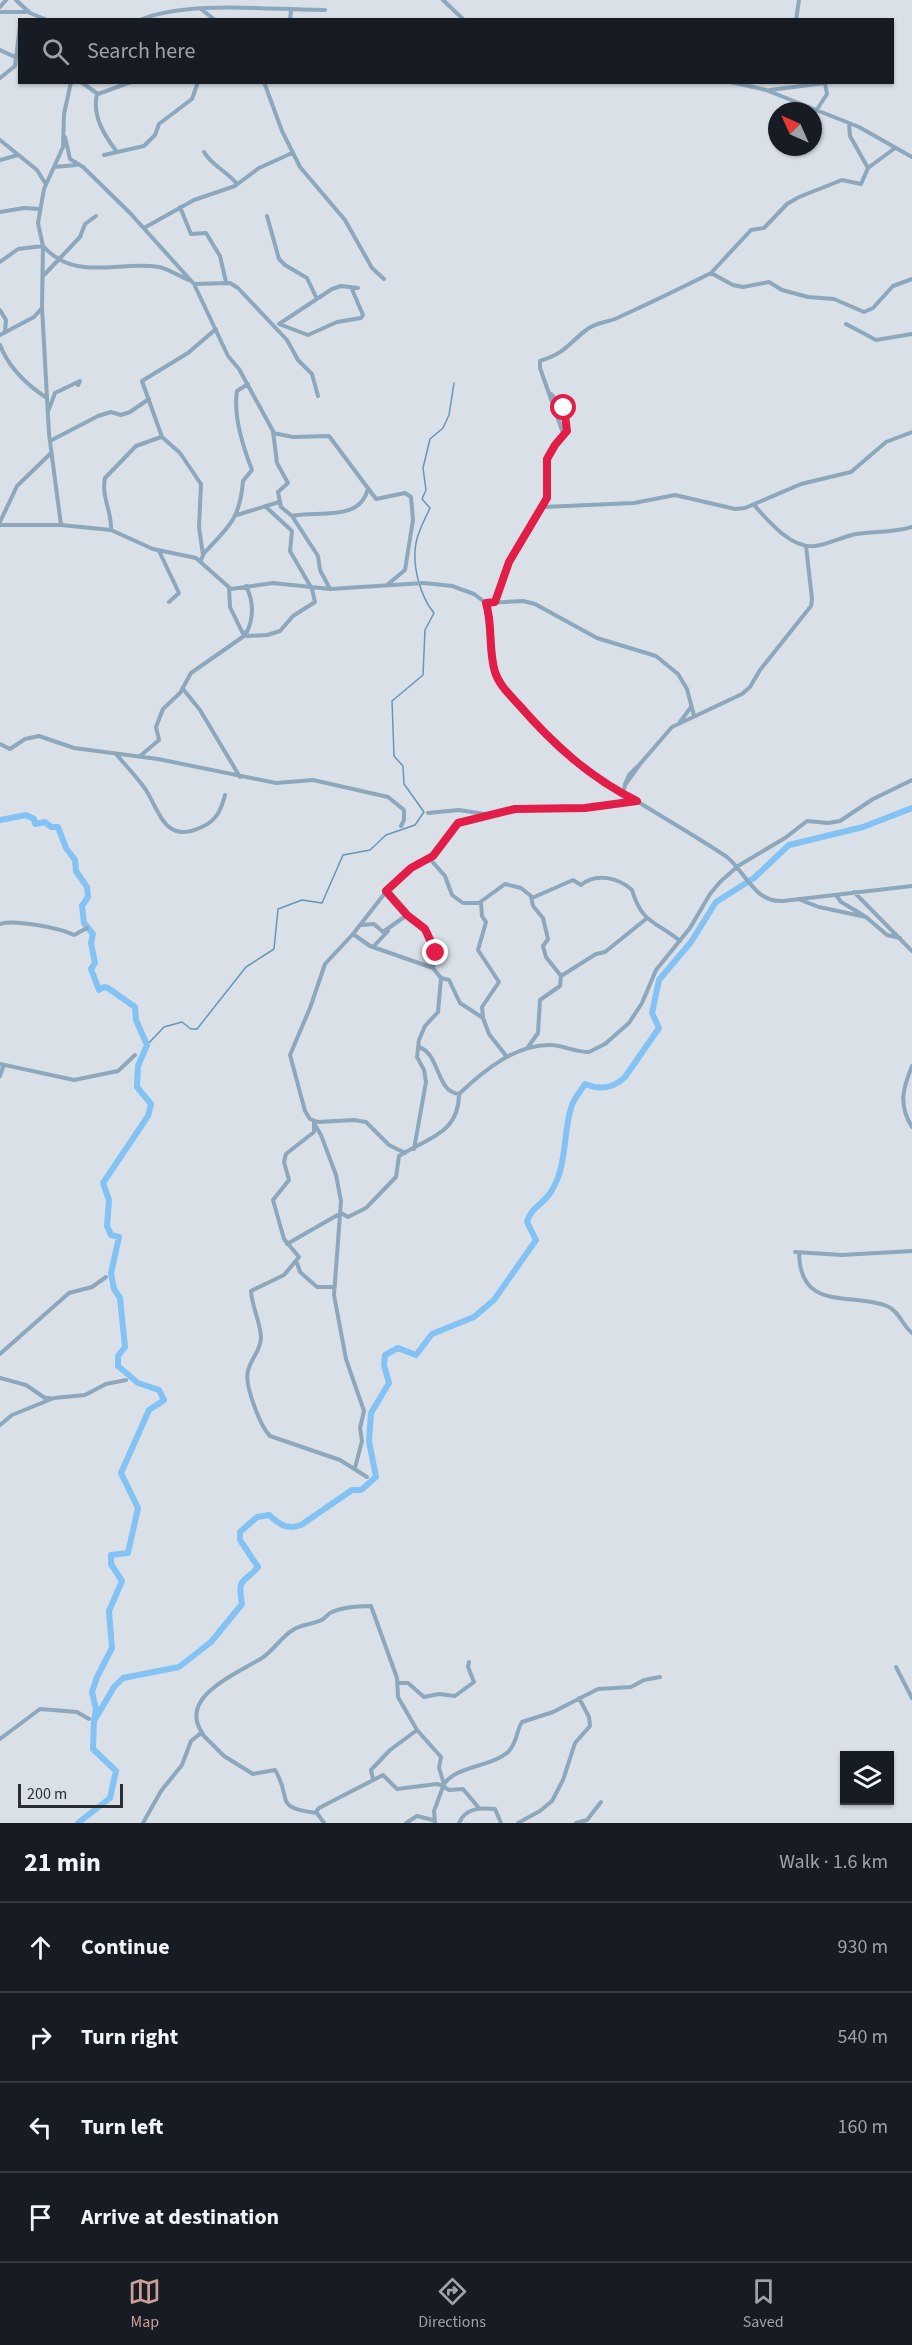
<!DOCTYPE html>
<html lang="en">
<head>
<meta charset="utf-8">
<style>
  :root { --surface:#171b24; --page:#242831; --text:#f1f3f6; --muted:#9ea1a6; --line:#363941; --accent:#cd9e96 }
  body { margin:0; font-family:"Source Sans 3",sans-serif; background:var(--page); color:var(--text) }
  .controls { position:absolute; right:18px; bottom:18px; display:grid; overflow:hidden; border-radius:0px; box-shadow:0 2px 4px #0004 }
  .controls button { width:54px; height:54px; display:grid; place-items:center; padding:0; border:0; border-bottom:2px solid var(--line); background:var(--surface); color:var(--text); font:30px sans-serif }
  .compass { position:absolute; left:768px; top:102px; width:54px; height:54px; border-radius:50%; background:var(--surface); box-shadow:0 2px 4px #0004; rotate:315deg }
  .scale { position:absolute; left:18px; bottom:15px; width:105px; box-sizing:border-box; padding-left:6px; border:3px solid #2b2e30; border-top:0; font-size:16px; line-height:21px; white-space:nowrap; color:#2b2e30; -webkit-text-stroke:4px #d9e0e7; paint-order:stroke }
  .stop { position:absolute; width:18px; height:18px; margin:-14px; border:4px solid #e11d48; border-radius:50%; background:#fff }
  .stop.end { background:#e11d48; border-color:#fff; box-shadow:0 2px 6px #0008 }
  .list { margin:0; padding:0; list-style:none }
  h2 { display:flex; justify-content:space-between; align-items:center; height:78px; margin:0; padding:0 24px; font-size:26px }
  h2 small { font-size:20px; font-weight:400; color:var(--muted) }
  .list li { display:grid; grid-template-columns:39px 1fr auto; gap:18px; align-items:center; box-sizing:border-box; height:90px; padding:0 24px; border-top:2px solid var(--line) }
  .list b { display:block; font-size:22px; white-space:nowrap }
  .list em { font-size:20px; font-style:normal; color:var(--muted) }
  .icon { flex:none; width:33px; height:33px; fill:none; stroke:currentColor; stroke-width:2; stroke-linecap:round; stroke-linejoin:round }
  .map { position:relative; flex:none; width:912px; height:1823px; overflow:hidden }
  .search { position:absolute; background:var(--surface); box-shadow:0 2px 4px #0004; left:18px; right:18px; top:18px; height:66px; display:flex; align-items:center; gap:15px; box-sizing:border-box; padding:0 21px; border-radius:0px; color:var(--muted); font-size:22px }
  .sheet { height:438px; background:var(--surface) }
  nav { display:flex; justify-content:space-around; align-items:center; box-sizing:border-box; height:84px; border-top:2px solid var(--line); background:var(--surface); font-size:16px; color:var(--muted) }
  nav a { display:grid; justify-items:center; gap:3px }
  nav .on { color:var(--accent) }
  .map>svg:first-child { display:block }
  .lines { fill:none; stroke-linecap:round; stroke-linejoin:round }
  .stream { stroke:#6896b9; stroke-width:1.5 }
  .river { stroke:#82c2f4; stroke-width:6 }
  .minor { stroke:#8da7bd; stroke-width:4 }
  .route { stroke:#e11d48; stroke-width:8 }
</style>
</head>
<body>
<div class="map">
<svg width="912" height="1823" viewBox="0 0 912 1823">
  <rect width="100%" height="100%" fill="#d9e0e7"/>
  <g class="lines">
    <path class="stream" d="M 147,1045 L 164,1027 L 182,1022 L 191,1029 L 197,1029 L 246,967 L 274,949 L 278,909 L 302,900 L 322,903 L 343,855 L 370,850 L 386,835 L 415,825 L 424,812 L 404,784 L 403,766 L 394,756 L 392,701 L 423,675 L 425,630 L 434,613 C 420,596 412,566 416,543 C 418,531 425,519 430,508 L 422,499 L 426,490 L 423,468 L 430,439 L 443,428 L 449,415 L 454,383"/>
    <path class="river" d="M 0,820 L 26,815 L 34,819 L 35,824 L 45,822 L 51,827 L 58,827 L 66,848 L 75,860 L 76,871 L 87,887 L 88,897 L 82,906 L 84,923 L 93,934 L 91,943 L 95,963 L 91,969 L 99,990 L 104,987 L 108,988 L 135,1007 L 136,1020 L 147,1045 L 138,1066 L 137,1087 L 151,1104 L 148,1116 L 103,1183 L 109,1200 L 107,1226 L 111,1235 L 119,1237 L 111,1273 L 114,1289 L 120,1298 L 125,1347 L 118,1356 L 118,1366 L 138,1383 L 159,1390 L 164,1400 L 149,1410 L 121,1473 L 138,1508 L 128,1553 L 111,1555 L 111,1564 L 122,1581 L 109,1611 L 112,1648 L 97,1677 L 92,1692 L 96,1709 L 94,1721
      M 78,1823 L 110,1798 L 116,1771 L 93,1749 L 94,1721 L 114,1687 L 123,1678 L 179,1667 L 211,1642 L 242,1604 C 237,1576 244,1584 258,1567 L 240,1540 L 240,1532 L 257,1517 L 269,1515 C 280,1525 287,1530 301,1525 L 352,1490 L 361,1490 L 376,1477 L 369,1441 L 371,1413 L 389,1383 L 384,1365 L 385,1355 L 398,1348 L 416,1355 L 432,1334 L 474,1317 L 494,1300 L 536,1240 L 527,1222 C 532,1205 544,1205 552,1190 C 567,1166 563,1134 571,1108 C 573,1099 581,1091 585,1084 C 600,1090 613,1089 625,1077 L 659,1028 L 652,1013 L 659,980 L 691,942 L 716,902 L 754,878 L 789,845 L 863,827 L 912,808"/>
    <path class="minor" d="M 16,0 L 30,13 L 47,20
      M 443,0 L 464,20
      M 0,7 L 6,0
      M 201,9 L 215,20
      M 0,12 L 26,12
      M 140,20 C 187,0 272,10 325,10
      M 290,20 L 291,10
      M 796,20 L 799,0
      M 0,50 L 15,57
      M 0,78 L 15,66 L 20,26
      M 81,82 L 98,94 L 131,82
      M 264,82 L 282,131 L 300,167 L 345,220 L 372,268 L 384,279
      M 731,82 L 766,90 L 859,127 L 912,157
      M 770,90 L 825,83
      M 97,94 C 92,116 104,135 117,152
      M 816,111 L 827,94 L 825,83
      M 65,137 L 70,159 L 83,167 L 130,213 L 194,284 L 228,356 L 239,369 L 273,431 L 277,463 L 288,483 L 278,492 L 281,507 L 292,516 L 318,556 L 320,570 L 330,589
      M 0,140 L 37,170 L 45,183
      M 204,152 C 212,166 227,171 237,184
      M 104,155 L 144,146 L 155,135 L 159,124 L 192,99 L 198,82
      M 0,160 L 18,155
      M 54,167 L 76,165
      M 868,168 L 895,148
      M 180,207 L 191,234 L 206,233 L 220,256 L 226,282
      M 0,212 L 24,208 L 40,209
      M 267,216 L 279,259 L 285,265 L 307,278 L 317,299
      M 144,228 L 194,200 L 235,186 L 259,168 L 292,153
      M 0,262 L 18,249 L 43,246 C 76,283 119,260 159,267 C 167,268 180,277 189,280
      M 711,273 L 751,230 L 764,228 L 787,204 L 799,197 L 842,180 L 861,184 L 868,168 L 850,136 L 849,123
      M 44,275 L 80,237 L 85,224 L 96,216
      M 194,284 L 230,283 L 238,288 L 287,340 L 298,360 L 312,374 L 318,396
      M 0,310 L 6,320 L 5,331
      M 279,324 L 308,335 L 337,322 L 361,318 L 363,315 L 351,287
      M 279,324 L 332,289 L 341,286 L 358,288
      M 846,324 L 876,340 L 912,334
      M 0,335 L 34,317 L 42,308
      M 0,345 C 9,368 27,385 47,398
      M 551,394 L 563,406 L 568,426 L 562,435
      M 49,409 L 55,393 L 80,381 L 78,385
      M 273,433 L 293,437 L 329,436 L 376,499 L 405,493 L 411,497 L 413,520 L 405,570 L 387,585
      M 50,441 L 98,416 L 111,412 L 121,415 L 130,412 L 149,399
      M 755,506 C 769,522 792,549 815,546 C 829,544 842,537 856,534 C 875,531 893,533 912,527
      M 543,507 L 634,503 L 675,495 L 735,509 L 745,508 L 801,484 L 851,472 L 886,442 L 912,432
      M 237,515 L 279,502
      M 292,516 C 316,510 361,523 368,488
      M 0,522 L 17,486 L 50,454
      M 0,525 L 61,525 L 111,530 L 153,549 L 196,558 L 231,589 L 273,583 L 330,589 L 424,583 L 452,586 L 474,594 L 486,603 C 493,627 487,652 496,675 C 502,689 514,700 524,711 C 584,779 654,808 727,857 C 746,873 755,903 783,901 L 912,886
      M 61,525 L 49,434 L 42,307 L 43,246 L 38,223 L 44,189 L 63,147 L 64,114 L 71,82
      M 111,530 C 112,511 101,497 105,478 L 136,446 L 161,437
      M 159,551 L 179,593 L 169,602
      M 203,555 L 199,527 L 201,484 L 180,453 L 162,437 L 142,381 L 188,353 L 216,329
      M 201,560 L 204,553 C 230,526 240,518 243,481 L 252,470 C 243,447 233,416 237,391 L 248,384
      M 246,586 C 254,602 254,618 246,634
      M 495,602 L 515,551 L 547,498 L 547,459 L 563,433 L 540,368 L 540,361 C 568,352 568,343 589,328 C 596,323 607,322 615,319 C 648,304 679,289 711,273 L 733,285 L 743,287 L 769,282 L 782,290 L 808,297 L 834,299 L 864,312 L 873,308 L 893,286 L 912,279
      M 486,603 L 523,601 L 535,604 L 597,638 L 656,656 L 678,674 L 687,689 L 694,716
      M 245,632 L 247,636 L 267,635 L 280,631 L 293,616 L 315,602 L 312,589 L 290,551 L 292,531 L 265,506
      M 183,689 L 200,710 L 240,777
      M 680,722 L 691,707
      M 0,744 L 10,749 L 25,739 L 39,736 L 74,748 L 158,759 L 276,783 L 313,780 L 388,797 L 404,810 L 404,820 L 401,826
      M 116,754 C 126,766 137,777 146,790 C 161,815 166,844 202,827 C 217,820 221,810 225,795
      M 139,757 L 159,740 L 156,727 L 163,709 L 180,693 L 191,673 L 244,636 L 230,607 L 229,588
      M 625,784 L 629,775 L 638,766
      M 623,794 L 625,785 L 640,764 L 672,727 L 742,694 L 750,687 L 760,670 L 811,606 L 812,599 L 806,546
      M 428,813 L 459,810 L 485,814
      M 430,859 L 445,876 L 452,895 L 463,903 L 479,903 L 505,884 L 521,888 L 531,896 L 533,906 L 543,918 L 548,939 L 543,946 L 546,957 L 561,976
      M 386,891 L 431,937 L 436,953 L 433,968 L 441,978 L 438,1012 L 425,1026 L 419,1040 L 417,1057 L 424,1070 L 426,1082 L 414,1149
      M 854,892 L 912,951
      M 836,895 L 841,902 L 863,915
      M 532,898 L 573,880 L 581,885 C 596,872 619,878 632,890 C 642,924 656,921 680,941
      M 798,899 L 819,907 L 866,917 L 887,935 L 900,938
      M 481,903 L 482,916 L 486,922 L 478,950 L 499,982 L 482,1007 L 483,1018
      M 0,924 C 14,919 60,928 74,935 L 87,928
      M 361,925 L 374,924 L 383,932 L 407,915
      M 353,934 L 370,946 L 433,968
      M 373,947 L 388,931
      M 441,978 L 449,980 L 460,1003 L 483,1018 L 489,1034 L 507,1057
      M 419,1047 C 441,1055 435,1091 459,1094
      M 528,1047 L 538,1033 L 540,1000 L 560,986 L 561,976 L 596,954 L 605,952 L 646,919
      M 0,1064 L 74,1080 L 118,1071 L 135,1055
      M 912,1066 C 903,1088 898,1105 912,1127
      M 0,1076 L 3,1067
      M 314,1122 L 314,1132 L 286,1154 L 284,1162 L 289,1180 L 273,1200 L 284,1239 L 299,1257 L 284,1275 L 251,1291 C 252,1307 260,1321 261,1337 C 261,1351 251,1358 248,1371 C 244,1384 260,1426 270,1436 L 340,1460 L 367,1477
      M 315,1125 L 321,1135 L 336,1175 L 341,1201 L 334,1295 L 346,1359 L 364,1411 L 360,1428 L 362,1441 L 355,1468
      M 405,1153 L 389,1145 L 366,1122 L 354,1120 L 318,1122 L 310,1119 L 305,1111 L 290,1055 L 310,1008 L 325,964 L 353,934 L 389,888 L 411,868 L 433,856 L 458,823 L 515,809 L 585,808 L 636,801
      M 287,1244 L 341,1213 L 348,1217 L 366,1208 L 396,1177 L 399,1156 C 427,1138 459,1134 459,1094 C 483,1071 517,1043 552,1045 C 564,1046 576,1052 589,1052 L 605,1044 L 629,1023 L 642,1003 L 656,970 L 690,928 L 710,894 L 720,882 L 738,866 L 785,838 L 807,821 L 828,823 L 840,821 L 873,799 L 912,780
      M 795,1252 L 842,1255 L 912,1251
      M 799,1253 C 800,1312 850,1292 887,1306 C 899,1311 902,1325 912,1333
      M 297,1263 L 300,1272 L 317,1287 L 335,1287
      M 0,1354 L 69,1293 L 92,1287 L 106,1277
      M 0,1378 L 26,1385 L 45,1398 L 50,1398
      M 0,1425 L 12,1415 L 54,1398 L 85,1395 L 106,1384 L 126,1380
      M 896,1667 L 912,1698
      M 399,1683 L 408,1683 L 424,1697 L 439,1694 L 455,1696 L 474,1682 L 468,1667 L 469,1662
      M 203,1734 C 176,1697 238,1673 262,1658 C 274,1650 281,1637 293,1630 C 301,1624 310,1625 319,1621 C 324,1620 326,1616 330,1613 C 342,1607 358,1606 371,1606 L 397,1678 L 398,1697 L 417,1730 L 441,1757 L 439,1768 L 444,1784 L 434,1811 L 435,1823
      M 0,1739 L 40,1709 L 77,1712 L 89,1719
      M 373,1779 L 371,1770 L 390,1750 L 417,1730
      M 444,1784 C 456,1766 491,1767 508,1752 C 517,1744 516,1731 522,1722 L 553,1712 L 598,1689 L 631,1687 L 644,1680 L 660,1677
      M 444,1787 L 449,1790 L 463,1789 L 479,1808
      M 316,1812 L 319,1808 L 383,1775 L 397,1789 L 437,1784 L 444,1786
      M 143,1823 L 161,1791 L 182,1765 L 191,1741 L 201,1733 L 224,1756 L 253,1774 L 275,1770 C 293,1799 272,1808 317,1813 L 324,1823
      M 406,1823 L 417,1816 L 433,1820
      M 459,1823 C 466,1807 481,1808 495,1809 L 501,1823
      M 518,1823 L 540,1811 L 552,1801 L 563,1780 L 575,1743 L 590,1726 L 589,1717 L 579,1698
      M 576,1823 L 587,1820 L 601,1802"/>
  </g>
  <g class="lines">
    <path class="route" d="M 436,953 L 425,929 L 407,915 L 386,891 L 411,868 L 433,856 L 458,823 L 515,809 L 585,808 L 637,801 C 590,778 553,744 519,705 C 510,695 499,685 495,672 C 488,649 493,626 486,603 L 495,602 L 509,562 L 547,498 L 547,459 L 555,445 L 567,431 L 564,408"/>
  </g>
</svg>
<div class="controls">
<button><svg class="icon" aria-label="layers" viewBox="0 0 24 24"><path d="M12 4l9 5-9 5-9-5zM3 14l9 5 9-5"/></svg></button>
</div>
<svg class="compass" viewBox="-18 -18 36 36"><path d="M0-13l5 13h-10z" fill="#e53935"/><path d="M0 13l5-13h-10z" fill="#9ea1a6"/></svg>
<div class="scale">200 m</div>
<div class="stop" style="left:564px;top:408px"></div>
<div class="stop end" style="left:436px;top:953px"></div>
<div class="search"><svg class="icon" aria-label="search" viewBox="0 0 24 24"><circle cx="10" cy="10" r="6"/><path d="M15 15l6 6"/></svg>Search here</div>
</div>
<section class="sheet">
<h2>21 min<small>Walk · 1.6 km</small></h2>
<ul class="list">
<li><svg class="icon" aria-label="ahead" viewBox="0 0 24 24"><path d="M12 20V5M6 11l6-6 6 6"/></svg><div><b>Continue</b></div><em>930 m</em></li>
<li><svg class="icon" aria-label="right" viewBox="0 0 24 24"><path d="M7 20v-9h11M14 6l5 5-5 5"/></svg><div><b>Turn right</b></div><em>540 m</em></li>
<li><svg class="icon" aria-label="left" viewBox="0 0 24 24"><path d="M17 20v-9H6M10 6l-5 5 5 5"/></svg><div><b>Turn left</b></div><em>160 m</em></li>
<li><svg class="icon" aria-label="arrive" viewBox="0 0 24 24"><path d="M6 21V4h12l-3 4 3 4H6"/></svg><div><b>Arrive at destination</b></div></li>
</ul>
</section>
<nav>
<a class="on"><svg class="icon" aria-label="map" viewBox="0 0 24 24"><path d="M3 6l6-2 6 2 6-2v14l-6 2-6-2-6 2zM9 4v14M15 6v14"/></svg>Map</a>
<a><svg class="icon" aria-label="directions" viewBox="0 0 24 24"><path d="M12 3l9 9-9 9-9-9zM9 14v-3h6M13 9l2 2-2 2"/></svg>Directions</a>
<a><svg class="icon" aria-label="saved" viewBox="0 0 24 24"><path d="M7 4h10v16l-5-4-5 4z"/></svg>Saved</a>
</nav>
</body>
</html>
